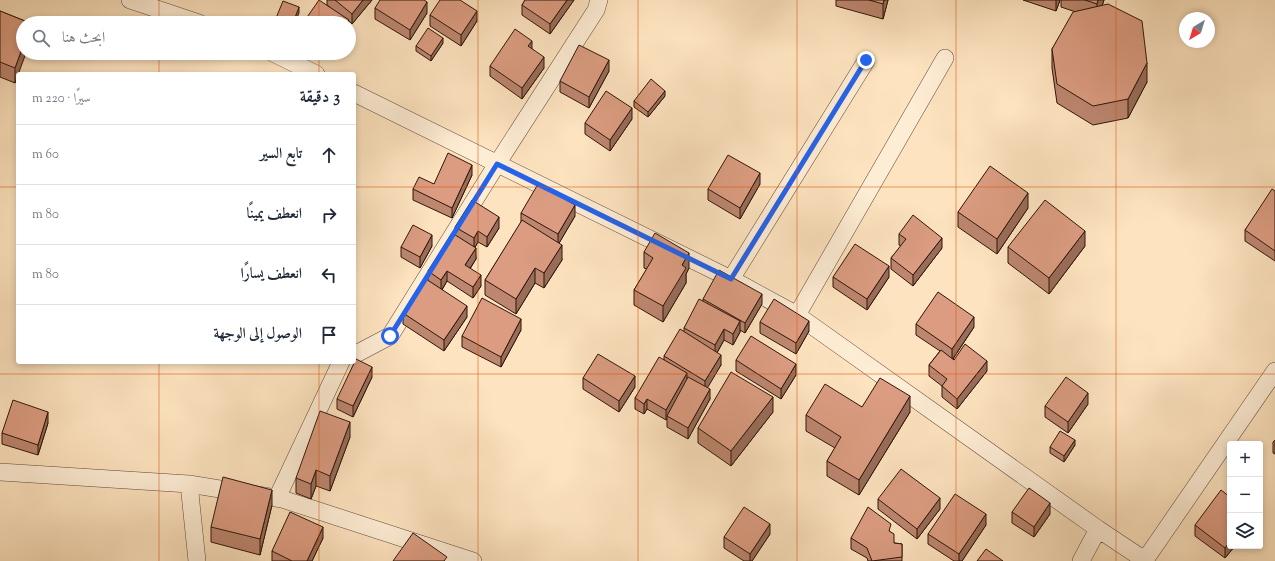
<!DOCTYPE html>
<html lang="ar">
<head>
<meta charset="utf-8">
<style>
  :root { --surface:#fff; --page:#f6f6f7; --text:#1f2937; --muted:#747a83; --line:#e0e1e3 }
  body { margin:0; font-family:"Sorts Mill Goudy",Amiri,serif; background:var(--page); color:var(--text); direction:rtl }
  .controls { position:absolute; right:12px; bottom:12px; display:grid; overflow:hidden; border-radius:4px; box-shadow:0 2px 6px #0003 }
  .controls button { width:36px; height:36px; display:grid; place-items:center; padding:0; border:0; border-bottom:1px solid var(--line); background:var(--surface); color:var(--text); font:20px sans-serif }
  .compass { position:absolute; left:1179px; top:12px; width:36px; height:36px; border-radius:50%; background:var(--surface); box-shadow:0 2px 6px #0003; rotate:218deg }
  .stop { position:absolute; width:12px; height:12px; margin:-9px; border:3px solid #2563eb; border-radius:50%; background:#fff }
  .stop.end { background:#2563eb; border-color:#fff; box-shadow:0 1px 4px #0008 }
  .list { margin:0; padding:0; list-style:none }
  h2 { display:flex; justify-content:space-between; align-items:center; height:52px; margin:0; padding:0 16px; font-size:17px }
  h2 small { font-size:13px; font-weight:400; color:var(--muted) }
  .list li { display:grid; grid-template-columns:26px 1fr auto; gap:12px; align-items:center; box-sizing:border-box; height:60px; padding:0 16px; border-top:1px solid var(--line) }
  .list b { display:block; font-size:15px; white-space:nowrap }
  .list em { font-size:13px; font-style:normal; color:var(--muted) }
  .icon { flex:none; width:22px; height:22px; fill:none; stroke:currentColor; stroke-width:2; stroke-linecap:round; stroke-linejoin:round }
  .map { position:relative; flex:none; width:1275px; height:561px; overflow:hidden; direction:ltr }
  .search { position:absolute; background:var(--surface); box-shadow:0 2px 6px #0003; left:16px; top:16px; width:340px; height:44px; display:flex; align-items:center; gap:10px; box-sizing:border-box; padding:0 14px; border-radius:22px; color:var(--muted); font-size:15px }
  .panel { position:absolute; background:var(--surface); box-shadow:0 2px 6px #0003; left:16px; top:72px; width:340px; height:292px; border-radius:4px; direction:rtl }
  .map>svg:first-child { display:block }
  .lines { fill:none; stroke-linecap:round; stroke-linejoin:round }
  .minor-casing { stroke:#624936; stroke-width:18 }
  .minor { stroke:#feedd5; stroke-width:17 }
  .wall { fill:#bc866f; stroke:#2e1609 }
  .shaded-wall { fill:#996d5a; stroke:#2e1609 }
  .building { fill:#db9c81; stroke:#2e1609 }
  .route { stroke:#2563eb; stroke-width:5 }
  .grid { fill:none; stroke:#df560c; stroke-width:1; stroke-opacity:0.55 }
</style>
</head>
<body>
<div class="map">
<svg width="1275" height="561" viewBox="0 0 1275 561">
  <rect width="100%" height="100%" fill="#fde3bf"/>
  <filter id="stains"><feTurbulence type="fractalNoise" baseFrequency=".005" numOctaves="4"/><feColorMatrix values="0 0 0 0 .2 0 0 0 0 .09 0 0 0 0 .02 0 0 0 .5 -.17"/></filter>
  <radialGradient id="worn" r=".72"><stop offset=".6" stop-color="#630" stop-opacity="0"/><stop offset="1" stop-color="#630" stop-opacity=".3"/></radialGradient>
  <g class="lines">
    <g class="minor-casing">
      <path id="minor" d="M 130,0 L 199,23
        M 273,53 L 316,74
        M 354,93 L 731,279 L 797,315 L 1098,529 L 1146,561
        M 731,279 L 866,61
        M 797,315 L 945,58
        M 354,355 L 390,336 L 497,164 L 596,10 L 599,0
        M 0,472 L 189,484 L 282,499 L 473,561
        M 189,484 L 197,561
        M 277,498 L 341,362
        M 1145,560 L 1275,371
        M 1081,561 L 1098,529"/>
    </g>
    <use href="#minor" class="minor"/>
  </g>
  <path class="wall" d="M 327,0 L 372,0 L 352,24 L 349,21 L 349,23 L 327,5 Z
    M 525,0 L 574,0 L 550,34 L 522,15 L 522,5 Z
    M 836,0 L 888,0 L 883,19 L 836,6 Z
    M 1023,0 L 1060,0 L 1056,11 Z
    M 1061,0 L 1104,0 L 1102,6 L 1147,82 L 1128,118 L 1093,125 L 1057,103 L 1052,68 L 1052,49 L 1076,12 L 1061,7 Z
    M 375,8 L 427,13 L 410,40 L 375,19 Z
    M 0,11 L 30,23 L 15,83 L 0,77 Z
    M 430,15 L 477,21 L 461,46 L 430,26 Z
    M 443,43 L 431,61 L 416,51 L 416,46 Z
    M 532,49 L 544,68 L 522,99 L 490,76 L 490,66 Z
    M 609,71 L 589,108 L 560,92 L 560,81 Z
    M 665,96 L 648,117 L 634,107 L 634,101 Z
    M 632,119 L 610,151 L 585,134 L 585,123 Z
    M 472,175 L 452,218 L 413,200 L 413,189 Z
    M 760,184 L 740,219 L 708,200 L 708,189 Z
    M 1275,191 L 1275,261 L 1245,241 L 1245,230 Z
    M 1028,208 L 997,254 L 958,227 L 958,212 Z
    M 521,213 L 575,216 L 559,243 L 562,260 L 544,288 L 535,283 L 516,314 L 485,295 L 485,280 L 521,223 Z
    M 455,227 L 499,228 L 487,247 L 478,242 L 475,247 L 476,259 L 470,269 L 481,286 L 473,298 L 447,281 L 442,290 L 467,317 L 444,351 L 403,324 L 403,313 L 428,280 L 428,271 L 455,235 Z
    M 899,234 L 942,248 L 913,286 L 891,269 L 891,258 L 901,246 L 899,245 Z
    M 432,246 L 420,268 L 401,257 L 401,247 Z
    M 1085,246 L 1049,294 L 1008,263 L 1008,247 Z
    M 644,252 L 689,268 L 686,274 L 686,283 L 663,322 L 634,305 L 634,290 L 647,269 L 644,268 Z
    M 833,277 L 889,277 L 867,310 L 833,287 Z
    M 703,299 L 762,304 L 745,333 L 740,330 L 740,332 L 733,345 L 724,340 L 717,353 L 721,365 L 707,387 L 710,399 L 688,439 L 667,427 L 667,419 L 666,420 L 647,409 L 644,414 L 635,409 L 635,398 L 664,360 L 664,356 L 684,332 L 684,328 L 703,301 Z
    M 760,322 L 809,331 L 796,354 L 760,333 Z
    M 916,324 L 974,327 L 953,359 L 987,371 L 957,409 L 942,397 L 942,386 L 929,376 L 929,365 L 940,351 L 916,335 Z
    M 521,330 L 501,367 L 462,347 L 462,336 Z
    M 736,360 L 796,375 L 781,399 L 736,371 Z
    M 372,377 L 353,417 L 337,409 L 337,399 Z
    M 583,378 L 635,387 L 619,412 L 583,389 Z
    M 1088,404 L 1068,433 L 1045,417 L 1045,406 Z
    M 862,407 L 910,412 L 859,495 L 827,476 L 827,461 L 835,448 L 806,431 L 806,415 Z
    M 773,412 L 731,466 L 698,443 L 698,428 Z
    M 48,423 L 38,455 L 2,444 L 2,433 Z
    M 350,437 L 330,491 L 316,486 L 311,499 L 296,493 L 296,478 Z
    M 1275,440 L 1275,454 L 1273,453 L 1273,442 Z
    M 1075,445 L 1064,462 L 1050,453 L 1050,447 Z
    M 878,499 L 940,509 L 917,539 L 878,509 Z
    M 272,505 L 260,555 L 211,542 L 211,527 Z
    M 1012,512 L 1050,514 L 1034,537 L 1012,523 Z
    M 986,525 L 962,561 L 954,561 L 928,544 L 928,534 Z
    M 1195,525 L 1230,546 L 1235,546 L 1225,558 L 1195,536 Z
    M 891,532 L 894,543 L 902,544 L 902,561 L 868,561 L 867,558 L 851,549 L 851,538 Z
    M 770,534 L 752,561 L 744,561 L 724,548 L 724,537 Z
    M 323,538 L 312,561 L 272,561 L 272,551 Z"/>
  <path class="shaded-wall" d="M 363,0 L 372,0 L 352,24 L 352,14 Z
    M 567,0 L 574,0 L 550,34 L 550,24 Z
    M 884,0 L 888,0 L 883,19 L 883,4 Z
    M 1056,0 L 1060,0 L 1056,11 Z
    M 1098,0 L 1104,0 L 1097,20 L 1097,4 Z
    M 427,2 L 427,13 L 410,40 L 410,30 Z
    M 299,7 L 299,13 L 295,23 L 293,23 Z
    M 477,11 L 477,21 L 461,46 L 461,35 Z
    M 443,38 L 443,43 L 431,61 L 431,56 Z
    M 532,41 L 532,52 L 528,46 Z
    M 23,46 L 23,53 L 26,53 L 15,83 L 15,68 Z
    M 544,57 L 544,68 L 522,99 L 522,88 Z
    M 609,60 L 609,71 L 589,108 L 589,97 Z
    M 1147,63 L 1147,82 L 1128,118 L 1128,99 Z
    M 665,91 L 665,96 L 648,117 L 648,112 Z
    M 632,108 L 632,119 L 610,151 L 610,140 Z
    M 472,165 L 472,175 L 452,218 L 452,208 Z
    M 760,173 L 760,184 L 740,219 L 740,208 Z
    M 1028,193 L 1028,208 L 997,254 L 997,239 Z
    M 575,205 L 575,216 L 558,245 L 558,234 Z
    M 499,217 L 499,228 L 487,247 L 487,237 Z
    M 478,231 L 478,242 L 474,249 L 474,238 Z
    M 1085,231 L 1085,246 L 1049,294 L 1049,278 Z
    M 432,235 L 432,246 L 420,268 L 420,257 Z
    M 942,238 L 942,248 L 913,286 L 913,275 Z
    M 562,245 L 562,260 L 544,288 L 544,273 Z
    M 476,248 L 476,259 L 465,276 L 465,265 Z
    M 689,253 L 689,268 L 686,274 L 686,283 L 663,322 L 663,306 L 682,265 Z
    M 889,266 L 889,277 L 867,310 L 867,299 Z
    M 535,268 L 535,283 L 516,314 L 516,299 Z
    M 447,271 L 447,281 L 441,291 L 441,280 Z
    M 481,275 L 481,286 L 473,298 L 473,287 Z
    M 762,294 L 762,304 L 745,333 L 745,323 Z
    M 467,306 L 467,317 L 444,351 L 444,340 Z
    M 974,317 L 974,327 L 952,360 L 952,349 Z
    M 521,319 L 521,330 L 501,367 L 501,357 Z
    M 740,321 L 740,332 L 733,345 L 733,334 Z
    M 809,321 L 809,331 L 796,354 L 796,343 Z
    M 724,329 L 724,340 L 715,356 L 715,345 Z
    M 721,355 L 721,365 L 705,392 L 705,381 Z
    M 987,361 L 987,371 L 957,409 L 957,399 Z
    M 796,364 L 796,375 L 781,399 L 781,389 Z
    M 372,367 L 372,377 L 353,417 L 353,406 Z
    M 687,373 L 687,384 L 667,416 L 667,419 L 666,420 L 666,410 Z
    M 635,376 L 635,387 L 619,412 L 619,401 Z
    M 710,389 L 710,399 L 688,439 L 688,428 Z
    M 1088,393 L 1088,404 L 1068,433 L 1068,422 Z
    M 910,396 L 910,412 L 859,495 L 859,480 Z
    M 773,397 L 773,412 L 731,466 L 731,451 Z
    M 647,399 L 647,409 L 644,414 L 644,404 Z
    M 48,412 L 48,423 L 38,455 L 38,445 Z
    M 350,422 L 350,437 L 330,491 L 330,476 Z
    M 1075,440 L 1075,445 L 1064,462 L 1064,456 Z
    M 316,470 L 316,486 L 311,499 L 311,484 Z
    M 272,490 L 272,505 L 260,555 L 260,539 Z
    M 940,498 L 940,509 L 917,539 L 917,529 Z
    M 1050,503 L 1050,514 L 1034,537 L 1034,527 Z
    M 986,514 L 986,525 L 962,561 L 959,561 L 959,554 Z
    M 770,524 L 770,534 L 752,561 L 750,561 L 750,554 Z
    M 323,527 L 323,538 L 312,561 L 307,561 Z
    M 1230,541 L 1230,546 L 1235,546 L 1225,558 L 1225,548 Z"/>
  <path class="building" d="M 319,0 L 349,20 L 346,23 L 303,23 Z
    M 335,0 L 363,0 L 352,14 Z
    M 380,0 L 424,0 L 427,2 L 410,30 L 375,8 Z
    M 440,0 L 460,0 L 477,11 L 461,35 L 430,15 Z
    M 525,0 L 567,0 L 550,24 L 522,5 Z
    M 869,0 L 884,0 L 883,4 Z
    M 1085,0 L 1098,0 L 1097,4 Z
    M 283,1 L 299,7 L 293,23 L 274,23 Z
    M 1108,4 L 1142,21 L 1147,63 L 1128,99 L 1093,106 L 1057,84 L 1052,49 L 1073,12 Z
    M 0,11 L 30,23 L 23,23 L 23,46 L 15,68 L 0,62 Z
    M 428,28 L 443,38 L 431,56 L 416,46 Z
    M 515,29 L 532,41 L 528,46 L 544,57 L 522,88 L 490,66 Z
    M 579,45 L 609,60 L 589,97 L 560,81 Z
    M 651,79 L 665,91 L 648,112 L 634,101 Z
    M 606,91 L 632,108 L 610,140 L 585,123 Z
    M 448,153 L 472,165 L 452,208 L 413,189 L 419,177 L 434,184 Z
    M 728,155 L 760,173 L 740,208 L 708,189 Z
    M 990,166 L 1028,193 L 997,239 L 958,212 Z
    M 538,184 L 575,205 L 558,234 L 521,213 Z
    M 1272,189 L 1275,191 L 1275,251 L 1245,230 Z
    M 472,200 L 499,217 L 487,237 L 478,231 L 474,238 L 455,227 Z
    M 1045,200 L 1085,231 L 1049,278 L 1008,247 Z
    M 913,215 L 942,238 L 913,275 L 891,258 L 906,239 L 899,234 Z
    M 522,220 L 562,245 L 544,273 L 535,268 L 516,299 L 485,280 Z
    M 413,225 L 432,235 L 420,257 L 401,247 Z
    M 452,233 L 476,248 L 465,265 L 481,275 L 473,287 L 447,271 L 441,280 L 428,271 Z
    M 655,233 L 689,253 L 682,265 L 686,268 L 663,306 L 634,290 L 653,258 L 644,252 Z
    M 855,244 L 889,266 L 867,299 L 833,277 Z
    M 719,270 L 762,294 L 745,323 L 703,299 Z
    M 426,279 L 467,306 L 444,340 L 403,313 Z
    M 938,292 L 974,317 L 952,349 L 916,324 Z
    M 482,298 L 521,319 L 501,357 L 462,336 Z
    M 699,299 L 740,321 L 733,334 L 724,329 L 715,345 L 684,328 Z
    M 774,299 L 809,321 L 796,343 L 760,322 Z
    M 680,329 L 721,355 L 705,381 L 664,356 Z
    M 751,336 L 796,364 L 781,389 L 736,360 Z
    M 965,344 L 987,361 L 957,399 L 942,386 L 947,379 L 929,365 L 941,350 L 954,360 Z
    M 598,354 L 635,376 L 619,401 L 583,378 Z
    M 659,357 L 687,373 L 666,410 L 647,399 L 644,404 L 635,398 Z
    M 356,359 L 372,367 L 353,406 L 337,399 Z
    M 731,372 L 773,397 L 731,451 L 698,428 Z
    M 688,377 L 710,389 L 688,428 L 667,416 Z
    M 1066,377 L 1088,393 L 1068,422 L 1045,406 Z
    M 880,378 L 910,396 L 859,480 L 827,461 L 841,437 L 806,415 L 825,384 L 862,407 Z
    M 13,400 L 48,412 L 38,445 L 2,433 Z
    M 320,411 L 350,422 L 330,476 L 316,470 L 311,484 L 296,478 Z
    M 1060,431 L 1075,440 L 1064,456 L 1050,447 Z
    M 901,469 L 940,498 L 917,529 L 878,499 Z
    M 223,477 L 272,490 L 260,539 L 211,527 Z
    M 1029,488 L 1050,503 L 1034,527 L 1012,512 Z
    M 1221,490 L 1230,497 L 1230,541 L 1225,548 L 1195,525 Z
    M 955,494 L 986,514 L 959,554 L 928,534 Z
    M 744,507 L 770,524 L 750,554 L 724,537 Z
    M 868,507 L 891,524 L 889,531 L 894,534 L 894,543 L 902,544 L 902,557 L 872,561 L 867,548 L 851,538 Z
    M 290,512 L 323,527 L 307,561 L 292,561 L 272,551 Z
    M 413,533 L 447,557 L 444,561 L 393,561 Z
    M 986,549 L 1003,561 L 977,561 Z"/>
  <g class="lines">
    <path class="route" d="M 390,336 L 497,164 L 731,279 L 866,60"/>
  </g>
  <path class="grid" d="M 159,0 L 159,23M 319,0 L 319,23M 478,0 L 478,561M 638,0 L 638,561M 797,0 L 797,561M 956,0 L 956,561M 1116,0 L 1116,561M 159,53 L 159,74M 319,53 L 319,74M 0,187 L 18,187M 354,187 L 1275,187M 159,362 L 159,561M 319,362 L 319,561M 0,374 L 1275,374"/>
  <rect width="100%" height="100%" filter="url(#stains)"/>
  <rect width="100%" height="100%" fill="url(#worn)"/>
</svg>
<div class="controls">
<button>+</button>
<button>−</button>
<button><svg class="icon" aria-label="layers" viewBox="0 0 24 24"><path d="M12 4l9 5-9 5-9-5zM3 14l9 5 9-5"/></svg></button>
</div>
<svg class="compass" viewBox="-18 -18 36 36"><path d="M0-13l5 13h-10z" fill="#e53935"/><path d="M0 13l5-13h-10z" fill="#747a83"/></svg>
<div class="stop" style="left:390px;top:336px"></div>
<div class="stop end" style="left:866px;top:60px"></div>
<div class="search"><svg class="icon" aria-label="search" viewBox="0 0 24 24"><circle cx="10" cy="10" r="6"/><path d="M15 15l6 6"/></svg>ابحث هنا</div>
<section class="panel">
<h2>3 دقيقة<small>سيرًا · 220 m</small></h2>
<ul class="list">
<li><svg class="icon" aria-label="ahead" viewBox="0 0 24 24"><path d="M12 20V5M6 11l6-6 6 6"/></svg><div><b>تابع السير</b></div><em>60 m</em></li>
<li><svg class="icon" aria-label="right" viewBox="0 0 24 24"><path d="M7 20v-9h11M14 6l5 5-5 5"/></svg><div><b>انعطف يمينًا</b></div><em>80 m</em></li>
<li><svg class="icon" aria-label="left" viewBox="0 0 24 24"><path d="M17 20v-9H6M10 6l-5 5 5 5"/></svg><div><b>انعطف يسارًا</b></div><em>80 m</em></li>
<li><svg class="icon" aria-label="arrive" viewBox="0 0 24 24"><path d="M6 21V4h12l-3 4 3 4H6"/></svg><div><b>الوصول إلى الوجهة</b></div></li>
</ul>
</section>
</div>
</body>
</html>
